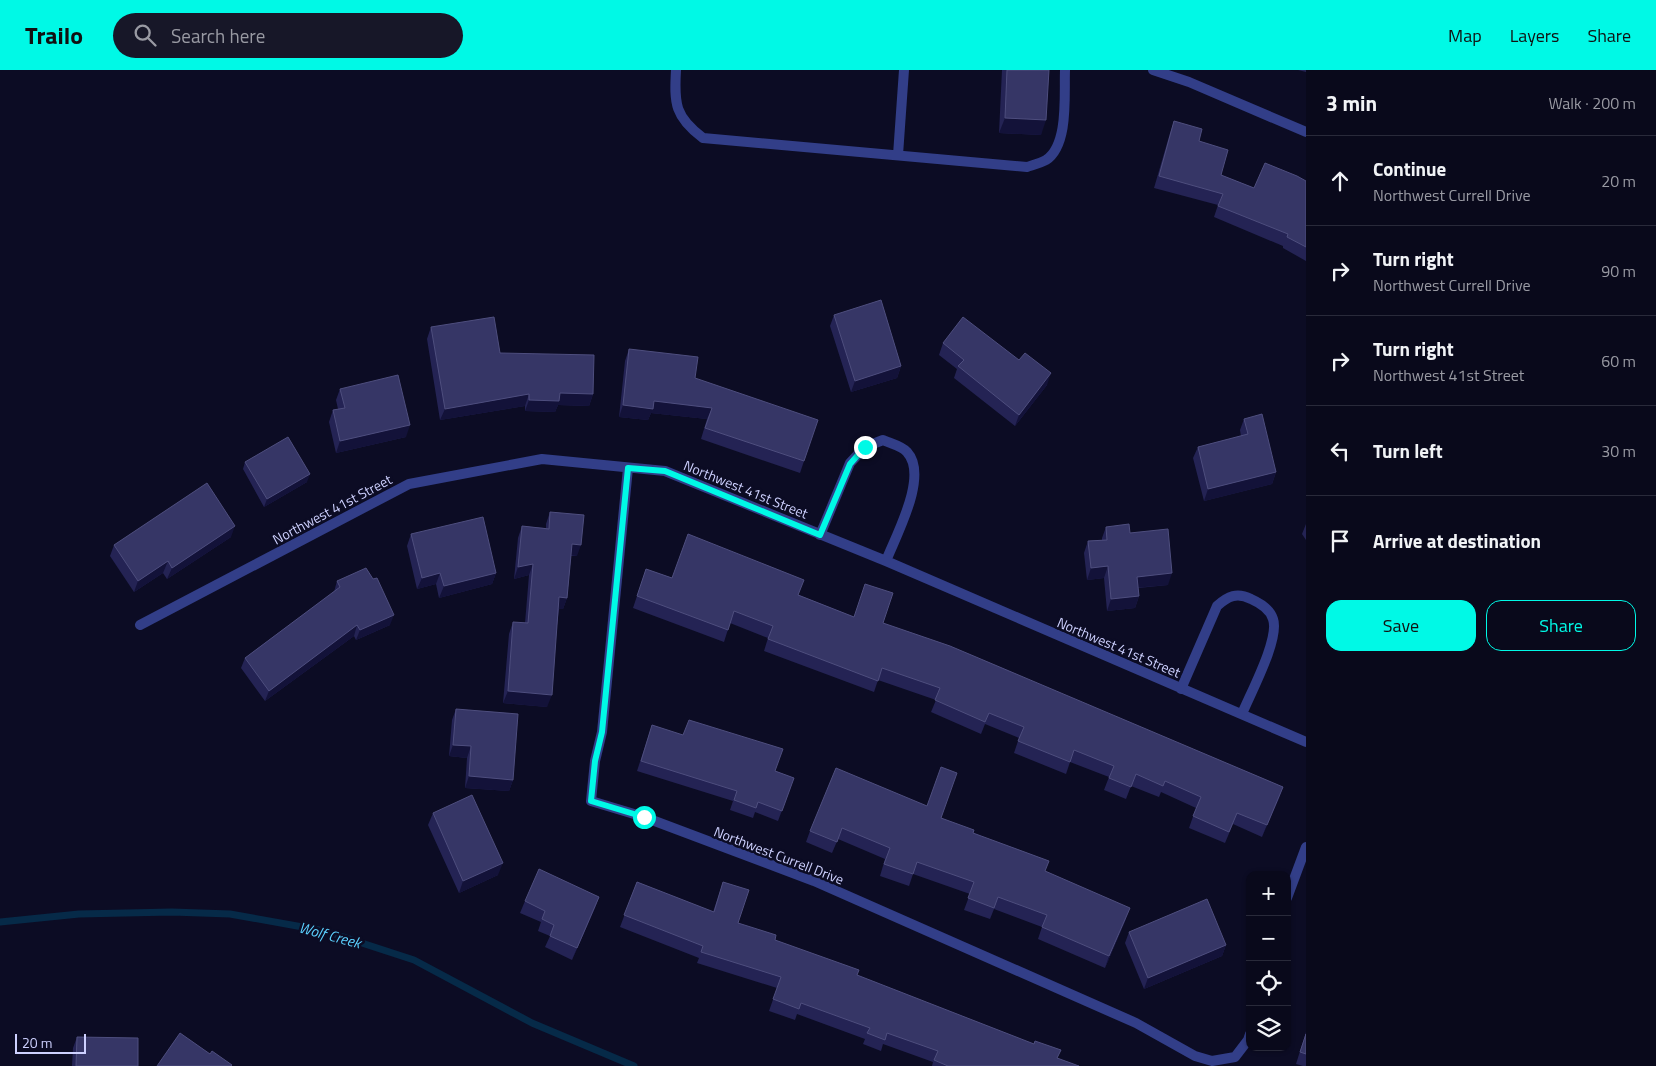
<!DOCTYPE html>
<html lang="en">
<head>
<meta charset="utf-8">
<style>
  :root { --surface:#09091b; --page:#171728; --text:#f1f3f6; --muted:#999aa3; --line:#292a3a; --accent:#00f9e6 }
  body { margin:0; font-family:"Titillium Web",sans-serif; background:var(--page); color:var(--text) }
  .controls { position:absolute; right:15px; bottom:15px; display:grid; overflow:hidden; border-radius:10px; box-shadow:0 1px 4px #0004 }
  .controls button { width:45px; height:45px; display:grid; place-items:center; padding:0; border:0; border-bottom:1px solid var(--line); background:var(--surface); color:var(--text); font:25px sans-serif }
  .scale { position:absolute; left:15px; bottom:12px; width:71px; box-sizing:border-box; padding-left:5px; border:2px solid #ced1ff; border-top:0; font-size:14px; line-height:18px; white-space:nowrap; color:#ced1ff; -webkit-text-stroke:4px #0c0c24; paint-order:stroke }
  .stop { position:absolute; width:15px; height:15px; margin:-11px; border:4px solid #00f9e6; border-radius:50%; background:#fff }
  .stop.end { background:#00f9e6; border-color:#fff; box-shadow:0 1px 5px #0008 }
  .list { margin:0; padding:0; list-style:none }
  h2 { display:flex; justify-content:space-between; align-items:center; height:65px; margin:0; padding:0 20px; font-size:21px }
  h2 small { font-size:16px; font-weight:400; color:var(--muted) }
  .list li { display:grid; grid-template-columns:32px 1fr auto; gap:15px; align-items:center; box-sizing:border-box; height:90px; padding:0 20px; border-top:1px solid var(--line) }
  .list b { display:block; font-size:19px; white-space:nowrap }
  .list p { margin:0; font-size:16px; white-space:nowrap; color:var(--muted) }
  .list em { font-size:16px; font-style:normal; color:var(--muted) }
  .actions { display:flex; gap:10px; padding:15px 20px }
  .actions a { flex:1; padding:11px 0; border:1px solid var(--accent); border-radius:15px; text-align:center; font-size:18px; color:var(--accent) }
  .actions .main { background:var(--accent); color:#111 }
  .icon { flex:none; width:28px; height:28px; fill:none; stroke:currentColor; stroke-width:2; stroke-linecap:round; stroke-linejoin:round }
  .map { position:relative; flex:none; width:1306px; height:996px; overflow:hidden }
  header { display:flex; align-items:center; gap:30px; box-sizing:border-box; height:70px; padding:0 25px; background:var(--accent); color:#111 }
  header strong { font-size:24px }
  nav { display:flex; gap:28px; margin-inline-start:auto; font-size:18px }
  .search { width:350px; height:45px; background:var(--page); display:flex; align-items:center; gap:12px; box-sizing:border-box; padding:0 18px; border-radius:28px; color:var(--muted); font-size:19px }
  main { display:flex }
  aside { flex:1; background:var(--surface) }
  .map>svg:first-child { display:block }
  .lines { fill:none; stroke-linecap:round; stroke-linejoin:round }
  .stream { stroke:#062a48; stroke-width:7 }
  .minor { stroke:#323e88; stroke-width:10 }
  .wall { fill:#242354 }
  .shaded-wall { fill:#131239 }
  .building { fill:#363666; stroke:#4e4e7e }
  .route { stroke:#00f9e6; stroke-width:6 }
  .labels { text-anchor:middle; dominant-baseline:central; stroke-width:5; stroke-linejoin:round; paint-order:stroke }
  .street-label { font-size:14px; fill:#ced1ff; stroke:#0c0c24 }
  .water-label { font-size:15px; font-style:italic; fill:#5cd1ff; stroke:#0c0c24 }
</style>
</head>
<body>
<header>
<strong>Trailo</strong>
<div class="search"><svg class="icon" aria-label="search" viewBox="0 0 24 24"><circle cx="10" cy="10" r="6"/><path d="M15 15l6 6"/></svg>Search here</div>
<nav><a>Map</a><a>Layers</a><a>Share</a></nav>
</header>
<main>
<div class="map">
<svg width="1306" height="996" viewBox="0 0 1306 996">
  <rect width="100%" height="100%" fill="#0c0c24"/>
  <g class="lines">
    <path class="stream" d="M 0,852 L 79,844 L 172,842 L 230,844 L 325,861 L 414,890 L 532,953 L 634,996"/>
    <path class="minor" d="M 676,0 C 674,34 675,47 703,68 L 1027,97 C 1033,95 1041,93 1046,90 C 1069,75 1064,25 1065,0
      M 1153,0 L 1189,12 L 1306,62
      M 898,85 L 904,0
      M 628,398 L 602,662 L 595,691 L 591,731 L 644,747 L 814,811 L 1136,953 L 1195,986 L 1212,991 L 1235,987 L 1248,970 L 1250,964
      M 820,465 L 850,393 L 865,377 L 883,370 C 889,373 902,376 907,382 C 929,406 896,465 886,491
      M 140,555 L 409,414 L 542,389 L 665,401 L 886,491 L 1306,672
      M 1181,619 L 1217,536 C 1228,526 1237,522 1251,529 C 1260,533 1270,539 1273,549 C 1280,569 1250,624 1242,644
      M 1287,828 L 1306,777"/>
  </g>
  <path class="wall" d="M 1002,0 L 1049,0 L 1041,65 L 999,63 Z
    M 1298,0 L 1306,0 L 1306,2 Z
    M 1174,51 L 1199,71 L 1221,105 L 1254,118 L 1306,111 L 1306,191 L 1283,178 L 1283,176 L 1214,147 L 1218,135 L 1154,118 L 1170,63 Z
    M 834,245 L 901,296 L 897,308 L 851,322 L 830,256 Z
    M 431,257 L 500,283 L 593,324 L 589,336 L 558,335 L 555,342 L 525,341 L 525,336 L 440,350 L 427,269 Z
    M 943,273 L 1019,290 L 1047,315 L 1015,356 L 954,308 L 957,299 L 939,285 Z
    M 629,279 L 695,308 L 804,391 L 800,403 L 701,369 L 707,349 L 651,343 L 648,350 L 619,347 L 625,291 Z
    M 340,319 L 406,367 L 336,383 L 329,352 L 333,340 L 338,339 L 336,330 Z
    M 1244,349 L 1276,402 L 1272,414 L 1204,431 L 1193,388 L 1198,377 L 1241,366 L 1240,360 Z
    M 245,392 L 307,412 L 264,437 L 243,399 Z
    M 550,442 L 577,486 L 571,486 L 567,528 L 563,539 L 559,539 L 547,637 L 503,633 L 509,564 L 513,552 L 525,553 L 529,505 L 514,509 L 518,468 L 522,456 L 546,458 L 546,454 Z
    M 1306,454 L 1306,470 L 1302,464 Z
    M 1106,457 L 1130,463 L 1168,515 L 1138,518 L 1139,526 L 1135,538 L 1107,541 L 1104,508 L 1087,510 L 1084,483 L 1088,471 L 1102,470 L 1102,468 Z
    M 411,464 L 496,503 L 492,514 L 439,528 L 436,514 L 417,519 L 407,476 Z
    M 231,467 L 167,509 L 163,503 L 134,522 L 110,486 L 114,475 Z
    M 646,499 L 672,508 L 799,525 L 854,547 L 883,553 L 1283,717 L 1262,767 L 1233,754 L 1225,773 L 1189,758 L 1196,738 L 1161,722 L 1159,727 L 1131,716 L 1126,729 L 1104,720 L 1109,707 L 1070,692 L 1066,704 L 1014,683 L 1019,668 L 985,654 L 981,664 L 931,642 L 936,630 L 878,610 L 874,622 L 764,581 L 768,568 L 730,553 L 724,572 L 633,538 Z
    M 337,511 L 390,555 L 356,570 L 354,566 L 265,631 L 241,598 L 245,588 L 334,522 Z
    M 456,639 L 513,710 L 509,721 L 465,718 L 467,688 L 449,686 L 452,650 Z
    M 652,655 L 794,708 L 778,751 L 755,742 L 753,748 L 730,740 L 733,731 L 637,701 Z
    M 433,743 L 498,805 L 459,823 L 428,755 Z
    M 941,748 L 973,763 L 1045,801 L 1126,849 L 1105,898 L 1038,869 L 1042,857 L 994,839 L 990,849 L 964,840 L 970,824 L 913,804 L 909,816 L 880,806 L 885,789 L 838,769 L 832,783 L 806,772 L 810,761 Z
    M 637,812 L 713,842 L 723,812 L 738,853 L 775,870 L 857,905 L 1057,988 L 1079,996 L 932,996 L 933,992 L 883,974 L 881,981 L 863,974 L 865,969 L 797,944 L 795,950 L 769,941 L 777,918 L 697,893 L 699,888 L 620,857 Z
    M 599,827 L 595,838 L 572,890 L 545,877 L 550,866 L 538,861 L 541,852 L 520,843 L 525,831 Z
    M 1129,862 L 1226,875 L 1222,886 L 1144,919 L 1125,873 Z
    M 1306,962 L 1306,996 L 1303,996 L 1296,994 Z
    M 77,967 L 138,996 L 72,996 L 73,978 Z"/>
  <path class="shaded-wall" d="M 1005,48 L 1046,50 L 1041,65 L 999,63 Z
    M 901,296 L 897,308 L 851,322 L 855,311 Z
    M 1051,303 L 1047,315 L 1015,356 L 1019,345 Z
    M 560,323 L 593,324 L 589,336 L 558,335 L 555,342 L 525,341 L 529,330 Z
    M 529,324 L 525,336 L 440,350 L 445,339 Z
    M 654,331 L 712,338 L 707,349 L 651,343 L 648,350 L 619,347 L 623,335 Z
    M 410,355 L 406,367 L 336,383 L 340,371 Z
    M 1276,402 L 1272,414 L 1204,431 L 1208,419 Z
    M 310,404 L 307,412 L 264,437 L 267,429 Z
    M 235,456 L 231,467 L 167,509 L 172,498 Z
    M 572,474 L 581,475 L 577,486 L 568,485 Z
    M 168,491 L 163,503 L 134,522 L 138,511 Z
    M 533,494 L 529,505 L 514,509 L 518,497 Z
    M 1108,496 L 1104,508 L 1087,510 L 1091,498 Z
    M 440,503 L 436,514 L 417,519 L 422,508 Z
    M 496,503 L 492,514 L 439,528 L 444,516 Z
    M 1172,503 L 1168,515 L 1133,518 L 1137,507 Z
    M 1139,526 L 1135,538 L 1107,541 L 1111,529 Z
    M 559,527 L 567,528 L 563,539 L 555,539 Z
    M 394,545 L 390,555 L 356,570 L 360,560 Z
    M 357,555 L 354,566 L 265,631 L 269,621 Z
    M 508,621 L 552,625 L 547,637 L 503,633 Z
    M 453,675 L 471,676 L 467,688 L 449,686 Z
    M 469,706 L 513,710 L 509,721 L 465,718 Z
    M 1283,717 L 1279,729 L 1262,767 L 1267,755 Z
    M 503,793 L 498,805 L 459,823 L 463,811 Z
    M 599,827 L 595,838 L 572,890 L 577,878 Z
    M 1130,838 L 1126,849 L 1105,898 L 1109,886 Z
    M 1226,875 L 1222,886 L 1144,919 L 1148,908 Z"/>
  <path class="building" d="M 1007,0 L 1049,0 L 1046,50 L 1005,48 Z
    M 1174,51 L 1202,59 L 1199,71 L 1228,80 L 1221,105 L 1254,118 L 1265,93 L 1297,106 L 1306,111 L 1306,177 L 1287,167 L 1288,164 L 1218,136 L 1223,124 L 1159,106 Z
    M 881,230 L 901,296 L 855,311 L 834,245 Z
    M 494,247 L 500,283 L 594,285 L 593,324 L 560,323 L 559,331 L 529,330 L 529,324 L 445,339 L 431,257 Z
    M 963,247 L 1019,290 L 1025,283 L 1051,303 L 1019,345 L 958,296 L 964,290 L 943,273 Z
    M 629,279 L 698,287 L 695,308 L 818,350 L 804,391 L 705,358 L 712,338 L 654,331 L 653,339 L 623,335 Z
    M 398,305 L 410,355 L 340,371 L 333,340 L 345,338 L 340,319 Z
    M 1262,344 L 1276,402 L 1208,419 L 1198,377 L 1248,364 L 1244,349 Z
    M 288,367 L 310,404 L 267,429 L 245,392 Z
    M 207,413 L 235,456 L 172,498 L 168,491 L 138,511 L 114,475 Z
    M 550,442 L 584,445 L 581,475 L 572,474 L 567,528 L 559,527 L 552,625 L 508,621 L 513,552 L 528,553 L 533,494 L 518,497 L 522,456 L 549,459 Z
    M 483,447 L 496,503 L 444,516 L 440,503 L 422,508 L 411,464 Z
    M 1129,454 L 1130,463 L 1168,459 L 1172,503 L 1137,507 L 1139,526 L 1111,529 L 1108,496 L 1091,498 L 1088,471 L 1107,470 L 1106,457 Z
    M 688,464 L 804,510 L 798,525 L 854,547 L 865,514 L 893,523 L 883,553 L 950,576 L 1283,717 L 1267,755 L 1237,743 L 1229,762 L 1193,746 L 1201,727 L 1165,711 L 1163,716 L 1136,704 L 1131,717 L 1109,708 L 1114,696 L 1074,680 L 1070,692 L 1018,671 L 1024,657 L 989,643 L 985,652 L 935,630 L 940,618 L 882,598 L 878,611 L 768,569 L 773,556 L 734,541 L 728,560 L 637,526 L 646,499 L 672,508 Z
    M 366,498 L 373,509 L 377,508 L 394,545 L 360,560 L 357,555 L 269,621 L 245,588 L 340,517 L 337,511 Z
    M 456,639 L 518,644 L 513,710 L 469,706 L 471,676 L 453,675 Z
    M 689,650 L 783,679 L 775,701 L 794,708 L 782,741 L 758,732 L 756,738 L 734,730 L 737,721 L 641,691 L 652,655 L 683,665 Z
    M 941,697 L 957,703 L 941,748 L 974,760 L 973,763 L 1049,791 L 1045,801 L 1130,838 L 1109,886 L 1042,857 L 1047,845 L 998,827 L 994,838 L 968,828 L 974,812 L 917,792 L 913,804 L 884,794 L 890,778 L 842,758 L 837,772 L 810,761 L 836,698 L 927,736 Z
    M 472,725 L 503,793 L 463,811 L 433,743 Z
    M 539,799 L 599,827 L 577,878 L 550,866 L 554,855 L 542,849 L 545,841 L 525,831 Z
    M 637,812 L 714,842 L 723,812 L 749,820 L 738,853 L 776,865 L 775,870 L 859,900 L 857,905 L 1034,974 L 1035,971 L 1061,980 L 1057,988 L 1079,996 L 948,996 L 934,990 L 938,981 L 887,963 L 885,970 L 867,963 L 870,958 L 801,933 L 799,939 L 773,929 L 781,907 L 701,882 L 703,876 L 624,845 Z
    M 1207,829 L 1226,875 L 1148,908 L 1129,862 Z
    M 180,963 L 210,984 L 212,981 L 232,995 L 231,996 L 157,996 Z
    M 1306,964 L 1306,984 L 1300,982 Z
    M 77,967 L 138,968 L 138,996 L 76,996 Z"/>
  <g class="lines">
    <path class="route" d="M 644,747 L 591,731 L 595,691 L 602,662 L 628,398 L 665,401 L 820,465 L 850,394 L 865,377"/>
  </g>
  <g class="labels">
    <g class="street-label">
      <text transform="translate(746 419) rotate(22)">Northwest 41st Street</text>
      <text transform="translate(332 439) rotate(-28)">Northwest 41st Street</text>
      <text transform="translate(1119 577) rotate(23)">Northwest 41st Street</text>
      <text transform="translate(779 785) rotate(21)">Northwest Currell Drive</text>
    </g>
    <g class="water-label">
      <text transform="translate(330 865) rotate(15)">Wolf Creek</text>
    </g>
  </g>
</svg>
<div class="controls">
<button>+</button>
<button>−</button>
<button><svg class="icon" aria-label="locate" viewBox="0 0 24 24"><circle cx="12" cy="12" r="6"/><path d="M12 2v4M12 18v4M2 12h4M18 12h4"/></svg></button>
<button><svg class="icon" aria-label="layers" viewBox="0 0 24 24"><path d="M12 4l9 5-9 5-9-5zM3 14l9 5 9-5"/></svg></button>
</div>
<div class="scale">20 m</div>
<div class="stop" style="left:644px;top:747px"></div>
<div class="stop end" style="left:865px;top:377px"></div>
</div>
<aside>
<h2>3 min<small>Walk · 200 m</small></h2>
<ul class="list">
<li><svg class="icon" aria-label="ahead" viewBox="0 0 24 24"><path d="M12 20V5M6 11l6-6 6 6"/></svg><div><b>Continue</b><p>Northwest Currell Drive</p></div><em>20 m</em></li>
<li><svg class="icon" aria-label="right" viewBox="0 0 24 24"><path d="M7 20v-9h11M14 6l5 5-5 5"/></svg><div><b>Turn right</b><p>Northwest Currell Drive</p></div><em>90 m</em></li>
<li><svg class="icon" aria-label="right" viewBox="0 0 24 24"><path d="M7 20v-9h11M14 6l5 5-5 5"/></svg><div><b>Turn right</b><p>Northwest 41st Street</p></div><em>60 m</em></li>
<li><svg class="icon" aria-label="left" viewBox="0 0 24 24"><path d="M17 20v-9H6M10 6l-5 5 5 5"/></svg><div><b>Turn left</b></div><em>30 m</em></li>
<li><svg class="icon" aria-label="arrive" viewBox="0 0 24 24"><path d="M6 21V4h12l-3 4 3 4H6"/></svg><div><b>Arrive at destination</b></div></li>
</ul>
<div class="actions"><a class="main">Save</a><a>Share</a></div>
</aside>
</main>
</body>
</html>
